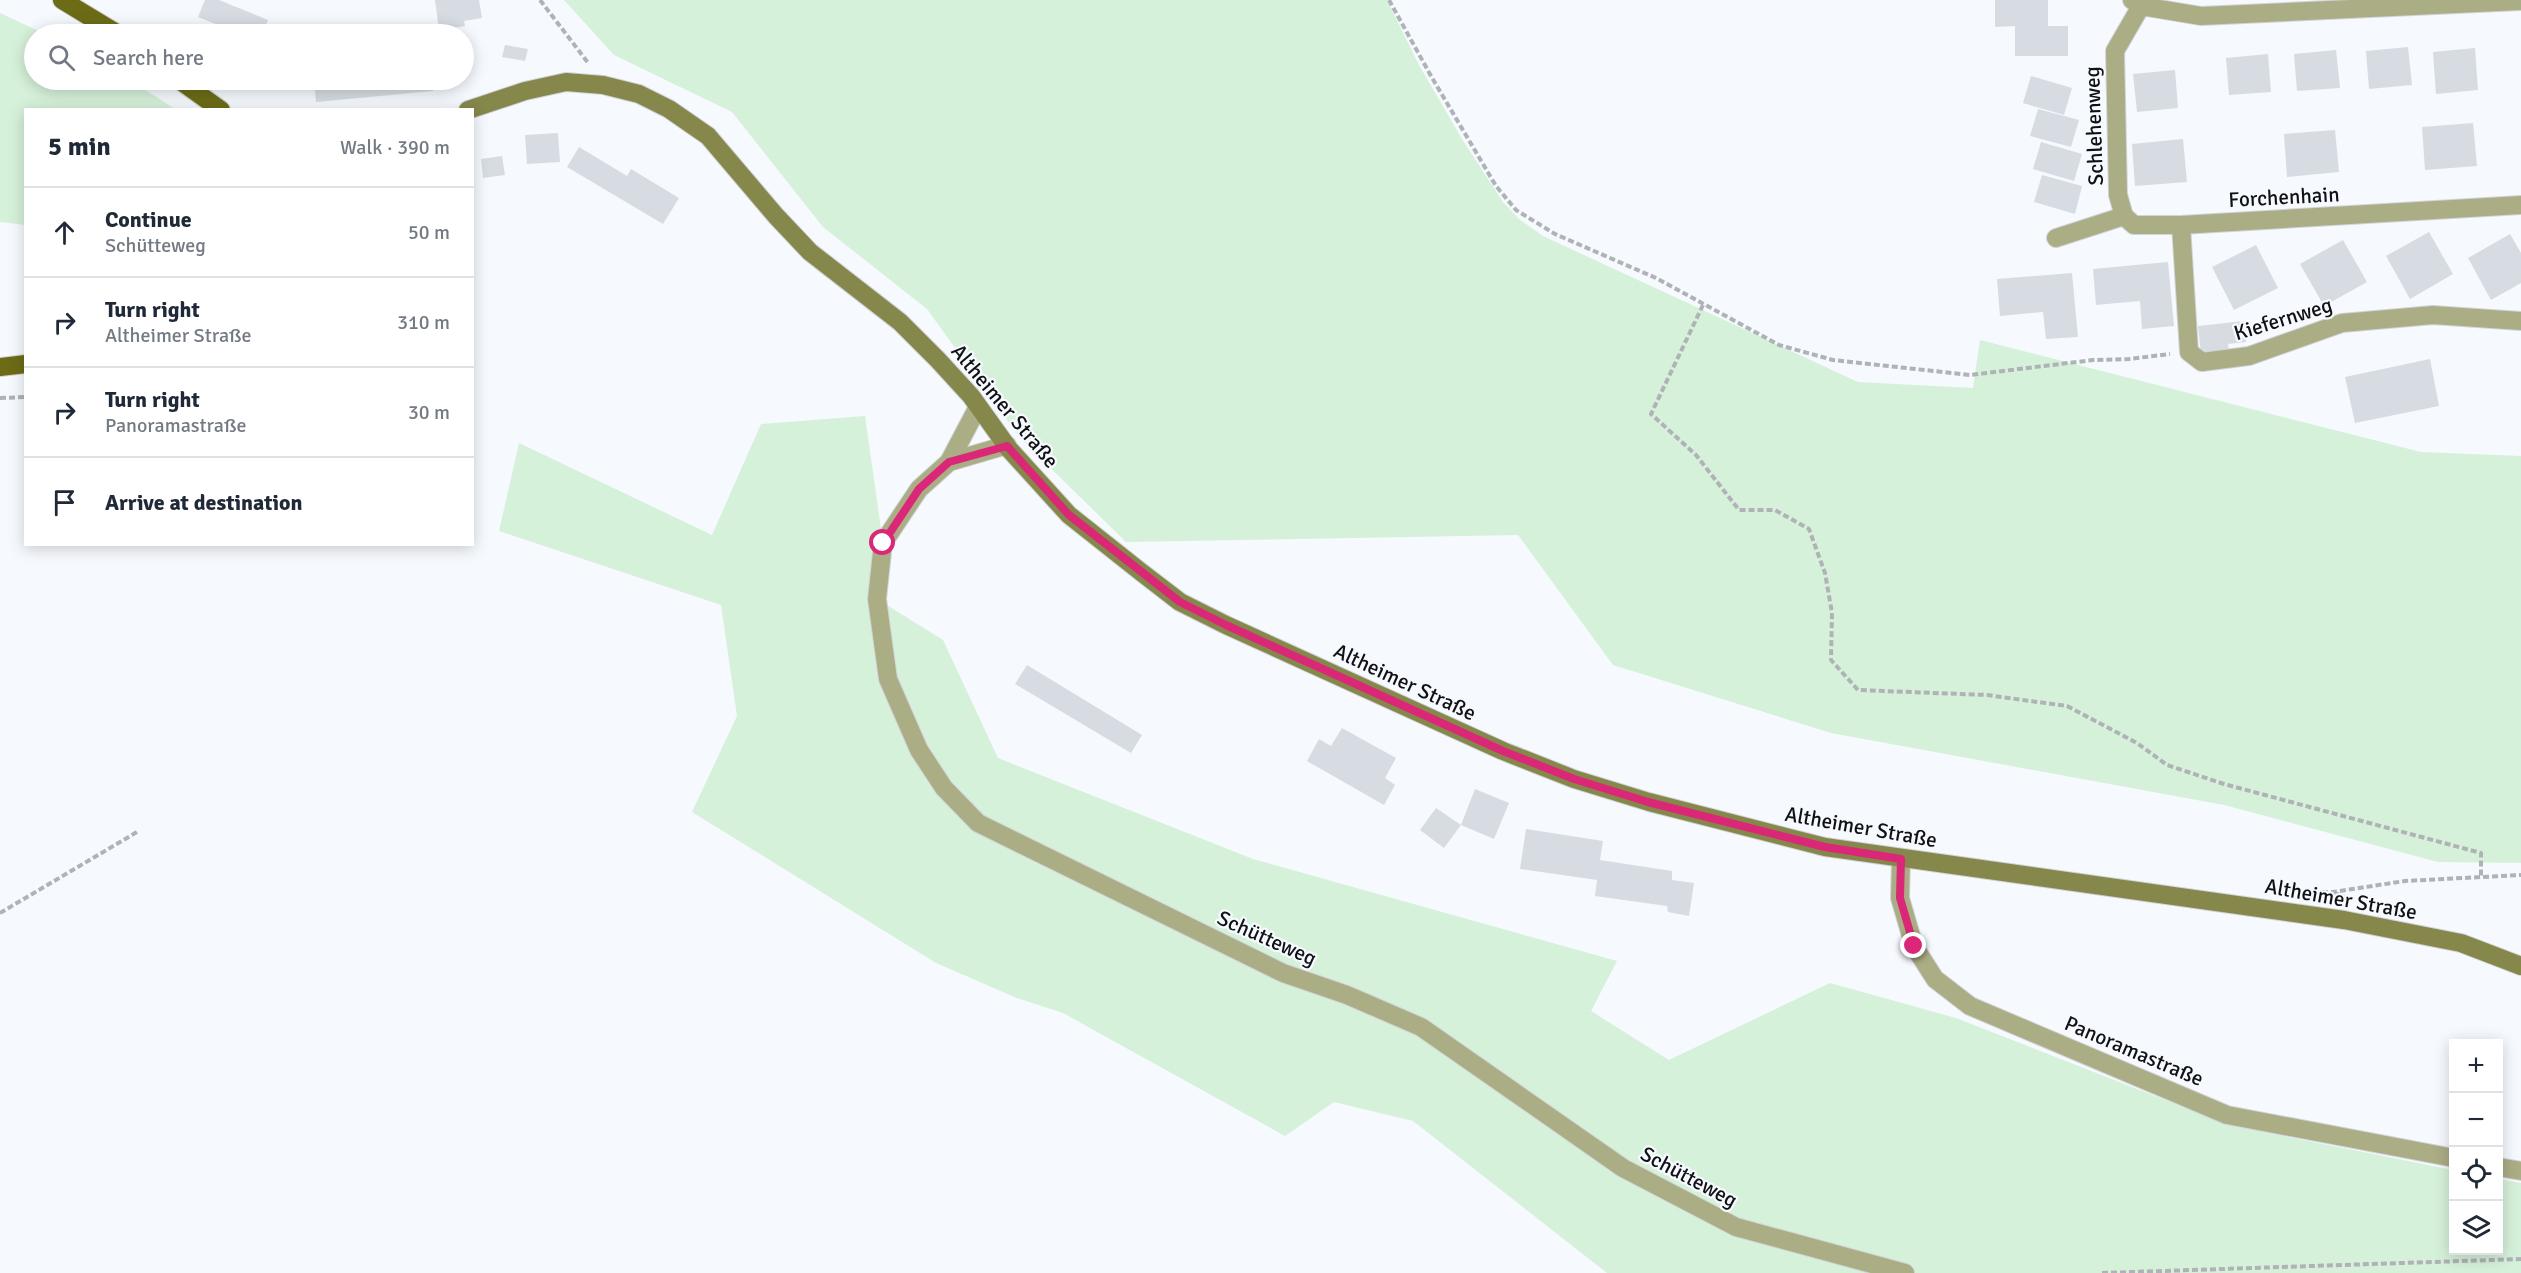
<!DOCTYPE html>
<html lang="en">
<head>
<meta charset="utf-8">
<style>
  :root { --surface:#fff; --page:#f6f6f7; --text:#1f2937; --muted:#747a83; --line:#e0e1e3 }
  body { margin:0; font-family:Signika,sans-serif; background:var(--page); color:var(--text) }
  .controls { position:absolute; right:18px; bottom:18px; display:grid; overflow:hidden; border-radius:0px; box-shadow:0 3px 15px #0003 }
  .controls button { width:54px; height:54px; display:grid; place-items:center; padding:0; border:0; border-bottom:2px solid var(--line); background:var(--surface); color:var(--text); font:30px sans-serif }
  .stop { position:absolute; width:18px; height:18px; margin:-14px; border:4px solid #db2777; border-radius:50%; background:#fff }
  .stop.end { background:#db2777; border-color:#fff; box-shadow:0 2px 6px #0008 }
  .list { margin:0; padding:0; list-style:none }
  h2 { display:flex; justify-content:space-between; align-items:center; height:78px; margin:0; padding:0 24px; font-size:26px }
  h2 small { font-size:20px; font-weight:400; color:var(--muted) }
  .list li { display:grid; grid-template-columns:39px 1fr auto; gap:18px; align-items:center; box-sizing:border-box; height:90px; padding:0 24px; border-top:2px solid var(--line) }
  .list b { display:block; font-size:22px; white-space:nowrap }
  .list p { margin:0; font-size:20px; white-space:nowrap; color:var(--muted) }
  .list em { font-size:20px; font-style:normal; color:var(--muted) }
  .icon { flex:none; width:33px; height:33px; fill:none; stroke:currentColor; stroke-width:2; stroke-linecap:round; stroke-linejoin:round }
  .map { position:relative; flex:none; width:2521px; height:1273px; overflow:hidden }
  .search { position:absolute; background:var(--surface); box-shadow:0 3px 15px #0003; left:24px; top:24px; width:450px; height:66px; display:flex; align-items:center; gap:15px; box-sizing:border-box; padding:0 21px; border-radius:33px; color:var(--muted); font-size:22px }
  .panel { position:absolute; background:var(--surface); box-shadow:0 3px 15px #0003; left:24px; top:108px; width:450px; height:438px; border-radius:0px }
  .map>svg:first-child { display:block }
  .green { fill:#d6f1da }
  .building { fill:#d7dce3 }
  .lines { fill:none; stroke-linecap:round; stroke-linejoin:round }
  .street-casing { stroke:#d1d4d9; stroke-width:20 }
  .secondary-casing { stroke:#d1d4d9; stroke-width:20 }
  .primary-casing { stroke:#d1d4d9; stroke-width:20 }
  .path { stroke:#afb2b6; stroke-width:4; stroke-dasharray:6 3; stroke-linecap:butt }
  .street { stroke:#abad85; stroke-width:18 }
  .secondary { stroke:#86874b; stroke-width:18 }
  .primary { stroke:#6c6c17; stroke-width:18 }
  .route { stroke:#db2777; stroke-width:8 }
  .labels { text-anchor:middle; dominant-baseline:central; stroke-width:4.5; stroke-linejoin:round; paint-order:stroke }
  .street-label { font-size:21px; fill:#101114; stroke:#f6f9fe }
</style>
</head>
<body>
<div class="map">
<svg width="2521" height="1273" viewBox="0 0 2521 1273">
  <rect width="100%" height="100%" fill="#f6f9fe"/>
  <path class="green" d="M 564,0 L 1387,0 L 1419,65 L 1462,139 L 1503,202 L 1519,219 L 1543,236 L 1858,382 L 1973,388 L 1980,340 L 2421,452 L 2521,456 L 2521,863 L 2438,862 L 2224,805 L 1831,733 L 1613,665 L 1518,535 L 1126,542 L 1020,438 L 927,309 L 823,227 L 732,112 L 614,55 Z
    M 0,13 L 45,34 L 34,34 L 34,80 L 130,80 L 175,109 L 26,110 L 25,225 L 0,222 Z
    M 865,416 L 883,543 L 877,599 L 943,640 L 998,758 L 1253,859 L 1617,961 L 1591,1011 L 1669,1060 L 1830,983 L 1956,1018 L 2229,1125 L 2453,1170 L 2454,1250 L 2498,1250 L 2499,1179 L 2521,1183 L 2521,1273 L 1607,1273 L 1413,1121 L 1334,1102 L 1285,1136 L 1063,1013 L 1017,998 L 936,963 L 692,812 L 737,716 L 721,605 L 499,531 L 519,443 L 712,535 L 761,424 Z"/>
  <path class="building" d="M 205,0 L 219,0 L 268,20 L 262,34 L 231,34 L 221,30 L 223,27 L 198,17 Z
    M 435,0 L 479,0 L 482,18 L 464,21 L 465,26 L 439,30 Z
    M 1995,0 L 2048,0 L 2048,26 L 2068,26 L 2068,56 L 2015,56 L 2015,26 L 1995,27 Z
    M 505,45 L 528,49 L 525,61 L 502,57 Z
    M 2408,47 L 2412,85 L 2369,89 L 2366,51 Z
    M 2475,48 L 2478,90 L 2436,94 L 2433,52 Z
    M 2336,50 L 2340,88 L 2297,91 L 2294,54 Z
    M 2268,54 L 2271,92 L 2229,95 L 2226,58 Z
    M 2175,70 L 2178,108 L 2137,112 L 2133,74 Z
    M 2031,76 L 2072,88 L 2064,115 L 2023,103 Z
    M 314,80 L 432,80 L 433,91 L 316,102 Z
    M 2038,109 L 2079,120 L 2071,147 L 2030,136 Z
    M 2473,123 L 2477,166 L 2425,170 L 2422,127 Z
    M 2335,130 L 2339,172 L 2287,177 L 2284,134 Z
    M 558,133 L 560,162 L 527,164 L 525,135 Z
    M 2183,139 L 2187,182 L 2135,186 L 2132,144 Z
    M 2041,142 L 2082,154 L 2074,181 L 2033,169 Z
    M 579,147 L 627,176 L 631,169 L 679,198 L 663,224 L 567,167 Z
    M 502,156 L 505,175 L 483,178 L 481,159 Z
    M 2042,175 L 2082,186 L 2075,214 L 2034,202 Z
    M 2429,232 L 2453,274 L 2410,299 L 2386,256 Z
    M 2510,234 L 2521,253 L 2521,283 L 2491,300 L 2468,258 Z
    M 2343,240 L 2367,282 L 2324,306 L 2300,264 Z
    M 2256,245 L 2278,288 L 2234,310 L 2212,267 Z
    M 2168,262 L 2174,326 L 2142,329 L 2140,301 L 2096,305 L 2093,269 Z
    M 2072,273 L 2078,337 L 2046,339 L 2043,312 L 2000,316 L 1997,279 Z
    M 2244,321 L 2246,342 L 2228,344 L 2229,351 L 2201,354 L 2198,326 Z
    M 2430,359 L 2439,406 L 2355,423 L 2345,377 Z
    M 1027,665 L 1142,735 L 1131,753 L 1015,684 Z
    M 1342,728 L 1396,758 L 1385,778 L 1395,785 L 1384,805 L 1307,761 L 1319,739 L 1331,746 Z
    M 1475,789 L 1509,803 L 1494,839 L 1461,825 Z
    M 1436,808 L 1461,825 L 1444,848 L 1420,830 Z
    M 1526,829 L 1603,841 L 1600,860 L 1672,871 L 1672,880 L 1694,883 L 1689,916 L 1668,912 L 1667,906 L 1595,896 L 1597,880 L 1520,869 Z"/>
  <g class="lines">
    <g class="street-casing">
      <path id="street" d="M 2132,0 L 2141,6 L 2201,16 L 2521,1
        M 2124,216 L 2118,195 L 2115,51 L 2141,6
        M 2181,225 L 2189,352 L 2202,362 L 2249,356 L 2342,323 L 2433,315 L 2521,321
        M 2056,238 L 2124,216 L 2134,225 L 2181,225 L 2521,205
        M 978,407 L 949,462 L 919,489 L 883,543 L 877,599 L 888,679 L 919,750 L 944,788 L 978,823 L 1283,973 L 1347,995 L 1421,1027 L 1623,1168 L 1736,1227 L 1905,1273
        M 949,462 L 1007,445
        M 1901,859 L 1900,898 L 1914,946 L 1935,979 L 1970,1006 L 2227,1115 L 2454,1158
        M 2498,1167 L 2521,1171"/>
    </g>
    <g class="secondary-casing">
      <path id="secondary" d="M 468,110 L 525,91 L 566,82 L 603,85 L 639,94 L 669,109 L 708,136 L 776,216 L 810,252 L 900,322 L 938,360 L 971,396 L 1009,449 L 1069,515 L 1141,572 L 1180,602 L 1226,625 L 1503,751 L 1574,779 L 1649,802 L 1825,847 L 2344,920 L 2461,943 L 2521,966"/>
    </g>
    <g class="primary-casing">
      <path id="primary" d="M 62,0 L 118,34
        M 179,80 L 221,110
        M 0,367 L 26,364"/>
    </g>
    <path class="path" d="M 540,0 L 589,64
      M 1389,0 L 1431,76 L 1496,186 L 1516,210 L 1555,234 L 1656,278 L 1779,345 L 1833,360 L 1970,375 L 2093,360 L 2129,359 L 2170,354
      M 1703,305 L 1651,414 L 1696,455 L 1739,510 L 1775,510 L 1809,529 L 1825,573 L 1832,613 L 1831,660 L 1858,690 L 1987,695 L 2067,706 L 2137,743 L 2167,765 L 2224,784 L 2481,853 L 2481,876
      M 0,398 L 26,397
      M 2304,892 L 2333,892 L 2405,881 L 2521,875
      M 2333,892 L 2351,900
      M 0,913 L 137,832
      M 2102,1273 L 2521,1259"/>
    <use href="#street" class="street"/>
    <use href="#secondary" class="secondary"/>
    <use href="#primary" class="primary"/>
  </g>
  <g class="lines">
    <path class="route" d="M 883,543 L 919,489 L 949,462 L 1007,446 L 1069,515 L 1180,602 L 1226,625 L 1503,751 L 1574,779 L 1648,802 L 1825,847 L 1901,859 L 1900,898 L 1914,946"/>
  </g>
  <g class="labels">
    <g class="street-label">
      <text transform="translate(2094 126) rotate(-92)">Schlehenweg</text>
      <text transform="translate(2284 197) rotate(-3)">Forchenhain</text>
      <text transform="translate(2283 319) rotate(-17)">Kiefernweg</text>
      <text transform="translate(1005 406) rotate(50)">Altheimer Straße</text>
      <text transform="translate(1405 682) rotate(25)">Altheimer Straße</text>
      <text transform="translate(1861 827) rotate(10)">Altheimer Straße</text>
      <text transform="translate(2341 899) rotate(10)">Altheimer Straße</text>
      <text transform="translate(1267 938) rotate(24)">Schütteweg</text>
      <text transform="translate(2134 1051) rotate(23)">Panoramastraße</text>
      <text transform="translate(1689 1177) rotate(28)">Schütteweg</text>
    </g>
  </g>
</svg>
<div class="controls">
<button>+</button>
<button>−</button>
<button><svg class="icon" aria-label="locate" viewBox="0 0 24 24"><circle cx="12" cy="12" r="6"/><path d="M12 2v4M12 18v4M2 12h4M18 12h4"/></svg></button>
<button><svg class="icon" aria-label="layers" viewBox="0 0 24 24"><path d="M12 4l9 5-9 5-9-5zM3 14l9 5 9-5"/></svg></button>
</div>
<div class="stop" style="left:883px;top:543px"></div>
<div class="stop end" style="left:1914px;top:946px"></div>
<div class="search"><svg class="icon" aria-label="search" viewBox="0 0 24 24"><circle cx="10" cy="10" r="6"/><path d="M15 15l6 6"/></svg>Search here</div>
<section class="panel">
<h2>5 min<small>Walk · 390 m</small></h2>
<ul class="list">
<li><svg class="icon" aria-label="ahead" viewBox="0 0 24 24"><path d="M12 20V5M6 11l6-6 6 6"/></svg><div><b>Continue</b><p>Schütteweg</p></div><em>50 m</em></li>
<li><svg class="icon" aria-label="right" viewBox="0 0 24 24"><path d="M7 20v-9h11M14 6l5 5-5 5"/></svg><div><b>Turn right</b><p>Altheimer Straße</p></div><em>310 m</em></li>
<li><svg class="icon" aria-label="right" viewBox="0 0 24 24"><path d="M7 20v-9h11M14 6l5 5-5 5"/></svg><div><b>Turn right</b><p>Panoramastraße</p></div><em>30 m</em></li>
<li><svg class="icon" aria-label="arrive" viewBox="0 0 24 24"><path d="M6 21V4h12l-3 4 3 4H6"/></svg><div><b>Arrive at destination</b></div></li>
</ul>
</section>
</div>
</body>
</html>
